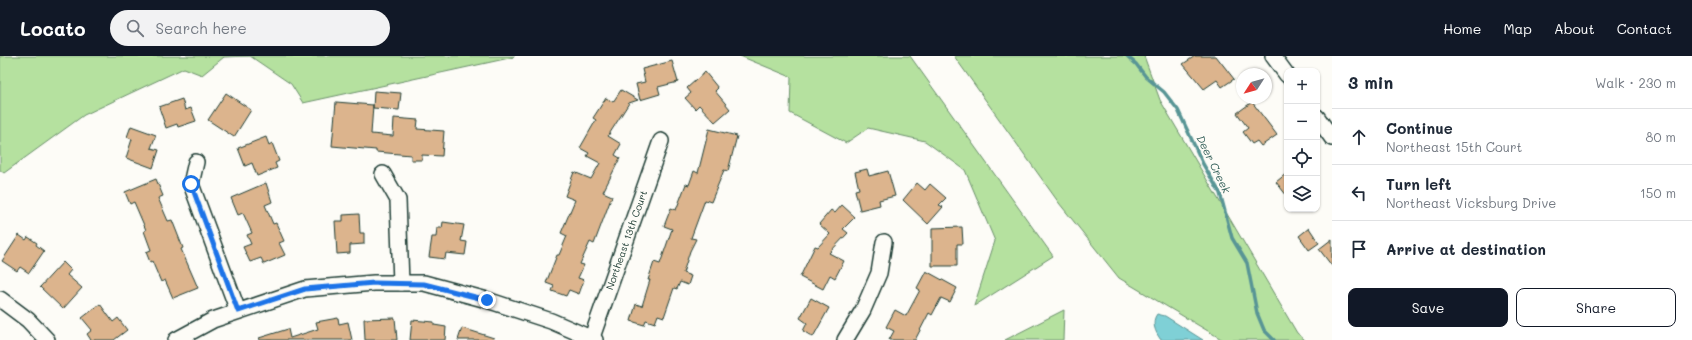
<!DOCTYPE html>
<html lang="en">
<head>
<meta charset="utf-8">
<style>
  :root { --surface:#fff; --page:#f2f2f3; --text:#1f2937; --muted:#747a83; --line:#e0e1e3; --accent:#111827 }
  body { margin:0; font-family:Mali,sans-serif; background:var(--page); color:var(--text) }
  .controls { position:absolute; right:12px; top:12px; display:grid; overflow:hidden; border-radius:8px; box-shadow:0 1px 3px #0004 }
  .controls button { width:36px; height:36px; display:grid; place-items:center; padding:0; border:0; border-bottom:1px solid var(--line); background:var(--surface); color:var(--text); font:20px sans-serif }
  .compass { position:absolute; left:1236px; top:12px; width:36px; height:36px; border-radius:50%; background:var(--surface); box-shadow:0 1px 3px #0004; rotate:234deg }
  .stop { position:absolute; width:12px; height:12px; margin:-9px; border:3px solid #1a73e8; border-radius:50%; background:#fff }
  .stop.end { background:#1a73e8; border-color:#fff; box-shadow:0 1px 4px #0008 }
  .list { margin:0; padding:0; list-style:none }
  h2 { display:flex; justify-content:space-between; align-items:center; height:52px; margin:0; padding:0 16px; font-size:17px }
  h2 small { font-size:13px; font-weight:400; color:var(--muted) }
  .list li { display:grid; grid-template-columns:26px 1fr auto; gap:12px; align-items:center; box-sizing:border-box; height:56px; padding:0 16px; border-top:1px solid var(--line) }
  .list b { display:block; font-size:15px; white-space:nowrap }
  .list p { margin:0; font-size:13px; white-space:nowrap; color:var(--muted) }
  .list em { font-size:13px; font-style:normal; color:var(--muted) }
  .actions { display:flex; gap:8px; padding:12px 16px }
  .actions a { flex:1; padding:9px 0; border:1px solid var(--accent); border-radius:8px; text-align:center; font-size:14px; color:var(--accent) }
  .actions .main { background:var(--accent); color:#fff }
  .icon { flex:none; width:22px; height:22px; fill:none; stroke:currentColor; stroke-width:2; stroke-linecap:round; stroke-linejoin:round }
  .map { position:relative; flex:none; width:1332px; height:284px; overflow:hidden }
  header { display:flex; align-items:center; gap:24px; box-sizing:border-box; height:56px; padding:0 20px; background:var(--accent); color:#fff }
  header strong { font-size:19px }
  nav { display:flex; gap:22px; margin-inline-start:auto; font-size:14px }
  .search { width:280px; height:36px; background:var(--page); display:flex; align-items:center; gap:10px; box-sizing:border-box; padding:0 14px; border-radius:22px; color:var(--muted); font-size:15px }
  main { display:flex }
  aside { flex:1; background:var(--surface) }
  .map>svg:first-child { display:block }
  .green { fill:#b5e19f; stroke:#6a8f6a }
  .water { fill:#7fd0d6; stroke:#599595 }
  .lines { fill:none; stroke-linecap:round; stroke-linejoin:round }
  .stream { stroke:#599595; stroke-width:3.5 }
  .building { fill:#dcb48d; stroke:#1f3d34 }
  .minor-casing { stroke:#1f3d34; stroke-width:18 }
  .minor { stroke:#fdfcf7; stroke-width:15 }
  .route { stroke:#1a73e8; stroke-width:5 }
  .labels { text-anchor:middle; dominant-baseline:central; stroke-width:4; stroke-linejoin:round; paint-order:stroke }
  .street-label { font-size:10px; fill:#1f3d34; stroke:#fdfcf7 }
  .water-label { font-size:11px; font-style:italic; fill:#37625c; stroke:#fdfcf7 }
</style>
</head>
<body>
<header>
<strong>Locato</strong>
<div class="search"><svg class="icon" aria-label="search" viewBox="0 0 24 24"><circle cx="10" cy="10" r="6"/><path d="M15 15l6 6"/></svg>Search here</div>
<nav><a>Home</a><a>Map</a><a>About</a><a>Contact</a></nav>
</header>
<main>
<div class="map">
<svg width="1332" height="284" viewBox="0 0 1332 284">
  <rect width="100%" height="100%" fill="#fdfcf7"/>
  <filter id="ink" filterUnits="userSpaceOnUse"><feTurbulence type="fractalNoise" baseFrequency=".025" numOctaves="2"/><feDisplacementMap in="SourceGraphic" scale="8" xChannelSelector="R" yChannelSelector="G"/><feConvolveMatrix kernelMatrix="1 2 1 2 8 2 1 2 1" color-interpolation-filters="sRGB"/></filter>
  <g filter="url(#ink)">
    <path class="green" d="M 0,0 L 514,0 L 514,1 L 303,47 L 291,28 L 250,0 L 224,1 L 202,19 L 184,12 L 84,59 L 4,117 L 0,114 Z
      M 740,0 L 910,0 L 1053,200 L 974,250 L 995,185 L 965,114 L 925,85 L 868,72 L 846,87 L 790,57 L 791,21 Z
      M 954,0 L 1144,0 L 1160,44 L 1297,277 L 1305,284 L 1223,284 L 1119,222 L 1059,147 Z
      M 1064,254 L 1063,284 L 1005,284 Z"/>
    <path class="water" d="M 1157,258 L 1165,260 L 1203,284 L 1161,284 C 1155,276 1151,266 1157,258 Z"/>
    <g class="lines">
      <path class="stream" d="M 1127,0 L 1136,8 L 1146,21 L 1164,36 L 1178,54 L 1203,108 L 1220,137 L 1232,182 L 1247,207 L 1257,257 L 1264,274 L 1274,284"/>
    </g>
    <path class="building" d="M 1195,0 L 1216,0 L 1234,23 L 1222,31 L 1217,24 L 1204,33 L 1183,8 Z
      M 672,5 L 678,26 L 658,31 L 660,38 L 640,44 L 636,28 L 645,26 L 642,13 Z
      M 705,16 L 718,32 L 715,35 L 730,53 L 715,66 L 699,49 L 695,53 L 685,42 L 691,37 L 687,32 Z
      M 621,34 L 638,44 L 629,47 L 608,80 L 621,88 L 615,99 L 620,102 L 603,136 L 612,140 L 594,188 L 590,186 L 580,208 L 584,209 L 578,222 L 584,224 L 579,238 L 569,234 L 566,240 L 552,235 L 554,230 L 546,227 L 557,199 L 559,199 L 567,180 L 561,177 L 575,144 L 565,140 L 574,116 L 591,123 L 600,107 L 587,100 L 589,97 L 580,92 L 596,64 L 593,62 L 606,42 L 613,46 Z
      M 374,35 L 401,37 L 399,54 L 373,52 Z
      M 226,37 L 251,54 L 234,81 L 208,64 Z
      M 182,43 L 185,54 L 191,52 L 196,65 L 178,71 L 177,68 L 166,72 L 159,51 Z
      M 336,46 L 373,49 L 371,78 L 393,80 L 394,62 L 418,64 L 417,73 L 444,75 L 442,100 L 422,99 L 422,104 L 411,104 L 411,99 L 376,96 L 376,94 L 332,90 Z
      M 1252,46 L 1277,79 L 1261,90 L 1257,85 L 1252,88 L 1243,76 L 1248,72 L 1237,57 Z
      M 131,70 L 156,79 L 151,92 L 159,94 L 153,112 L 126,102 L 132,83 L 127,81 Z
      M 709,73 L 737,80 L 728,115 L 724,114 L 711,146 L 705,144 L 691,182 L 696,183 L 690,195 L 683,217 L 691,220 L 688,229 L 680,226 L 677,233 L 674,232 L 664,261 L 658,259 L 655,267 L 646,264 L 644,269 L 631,265 L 636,248 L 642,250 L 650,224 L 648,224 L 654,206 L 660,208 L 672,173 L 664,170 L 671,152 L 676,154 L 686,128 L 689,129 L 694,115 L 698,117 Z
      M 266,81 L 269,89 L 272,87 L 279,105 L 275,107 L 277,112 L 257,120 L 252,107 L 245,110 L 238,92 Z
      M 867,113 L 869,120 L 888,115 L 895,140 L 879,144 L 880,149 L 860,154 L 855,134 L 859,133 L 855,116 Z
      M 1287,117 L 1287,140 L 1276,126 Z
      M 156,123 L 163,140 L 158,142 L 168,165 L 172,164 L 183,192 L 181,193 L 198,232 L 173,242 L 165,224 L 161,226 L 152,205 L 150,206 L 146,196 L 151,194 L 144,175 L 146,174 L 134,146 L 130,148 L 125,136 Z
      M 266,127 L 272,146 L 265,149 L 273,168 L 276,167 L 284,185 L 279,187 L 285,199 L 264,208 L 261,202 L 250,206 L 243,191 L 251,188 L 247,179 L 252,177 L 243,157 L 238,159 L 231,142 Z
      M 917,127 L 925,134 L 930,128 L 946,142 L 939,149 L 943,151 L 928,168 L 903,144 Z
      M 842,149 L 855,161 L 843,173 L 848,177 L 829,197 L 844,205 L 835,222 L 830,219 L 823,233 L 800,221 L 815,190 L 818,191 L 830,178 L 819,168 L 831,154 L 835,157 Z
      M 359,158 L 360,177 L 364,177 L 364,188 L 350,189 L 350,197 L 337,198 L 335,165 L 343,165 L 343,159 Z
      M 443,166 L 464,169 L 461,185 L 467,186 L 465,199 L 446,197 L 445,203 L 429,201 L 432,181 L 436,181 L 437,172 L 442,172 Z
      M 962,171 L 963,188 L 957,188 L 957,210 L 932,210 L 932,172 Z
      M 1309,172 L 1319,187 L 1309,194 L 1299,180 Z
      M 19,179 L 26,184 L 28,181 L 37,187 L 36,189 L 44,195 L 29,217 L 20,211 L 17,215 L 2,205 Z
      M 1332,183 L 1332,210 L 1319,193 Z
      M 63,206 L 71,214 L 67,219 L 82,232 L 63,253 L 40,231 Z
      M 926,215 L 957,232 L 950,246 L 941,242 L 932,259 L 929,257 L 915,284 L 889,284 L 894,275 L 886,271 L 895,254 L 906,260 L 920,234 L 917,232 Z
      M 811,242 L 829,252 L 813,281 L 803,275 L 807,267 L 800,262 Z
      M 100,248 L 113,266 L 118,262 L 127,274 L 114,284 L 91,284 L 87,278 L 92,274 L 82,262 Z
      M 338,262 L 339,268 L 348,266 L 352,284 L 260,284 L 259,282 L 288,273 L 290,282 L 318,273 L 316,266 Z
      M 395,262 L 397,284 L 365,284 L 364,263 Z
      M 412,264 L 434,266 L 434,269 L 446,271 L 445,284 L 410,284 Z
      M 462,272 L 494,282 L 493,284 L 458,284 Z"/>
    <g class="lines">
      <g class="minor-casing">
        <g id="minor">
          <path d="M 1273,0 L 1287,19"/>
          <path d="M 1317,61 L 1332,82"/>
          <path d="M 196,106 L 191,128 L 238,255"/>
          <path d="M 383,118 L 398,144 L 401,227"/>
          <path d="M 0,243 L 28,264 L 47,284"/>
          <path d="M 176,284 L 213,264 L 305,233 L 374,227 L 424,227 L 487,244 L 551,265 L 595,284"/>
          <path id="s1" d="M 591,284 L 661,85"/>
          <path d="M 845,284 L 863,254 L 879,217 L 884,186"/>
        </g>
      </g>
      <use href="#minor" class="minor"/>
    </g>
  </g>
  <g class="lines" filter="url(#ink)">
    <path class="route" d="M 191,128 L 238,255 L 305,233 L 374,227 L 424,228 L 487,244"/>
  </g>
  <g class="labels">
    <g class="street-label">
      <text stroke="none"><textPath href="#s1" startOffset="106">Northeast 13th Court</textPath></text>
    </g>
    <g class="water-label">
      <text transform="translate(1214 108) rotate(64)">Deer Creek</text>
    </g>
  </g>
</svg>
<div class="controls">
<button>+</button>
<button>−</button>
<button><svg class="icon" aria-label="locate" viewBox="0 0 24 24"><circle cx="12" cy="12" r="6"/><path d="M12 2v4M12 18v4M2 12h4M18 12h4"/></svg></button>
<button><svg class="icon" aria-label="layers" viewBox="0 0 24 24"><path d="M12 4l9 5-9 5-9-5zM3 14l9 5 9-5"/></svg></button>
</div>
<svg class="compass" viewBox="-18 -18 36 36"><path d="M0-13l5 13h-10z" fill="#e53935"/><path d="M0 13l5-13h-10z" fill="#747a83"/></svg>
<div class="stop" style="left:191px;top:128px"></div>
<div class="stop end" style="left:487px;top:244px"></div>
</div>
<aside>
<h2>3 min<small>Walk · 230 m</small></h2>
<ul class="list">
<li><svg class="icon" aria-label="ahead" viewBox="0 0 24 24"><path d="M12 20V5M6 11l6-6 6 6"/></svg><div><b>Continue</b><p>Northeast 15th Court</p></div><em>80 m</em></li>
<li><svg class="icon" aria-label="left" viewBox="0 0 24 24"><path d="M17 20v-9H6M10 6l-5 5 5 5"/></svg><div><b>Turn left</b><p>Northeast Vicksburg Drive</p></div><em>150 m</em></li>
<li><svg class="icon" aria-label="arrive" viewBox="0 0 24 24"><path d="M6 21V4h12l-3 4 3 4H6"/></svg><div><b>Arrive at destination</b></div></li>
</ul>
<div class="actions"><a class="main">Save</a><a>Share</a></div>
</aside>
</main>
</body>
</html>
